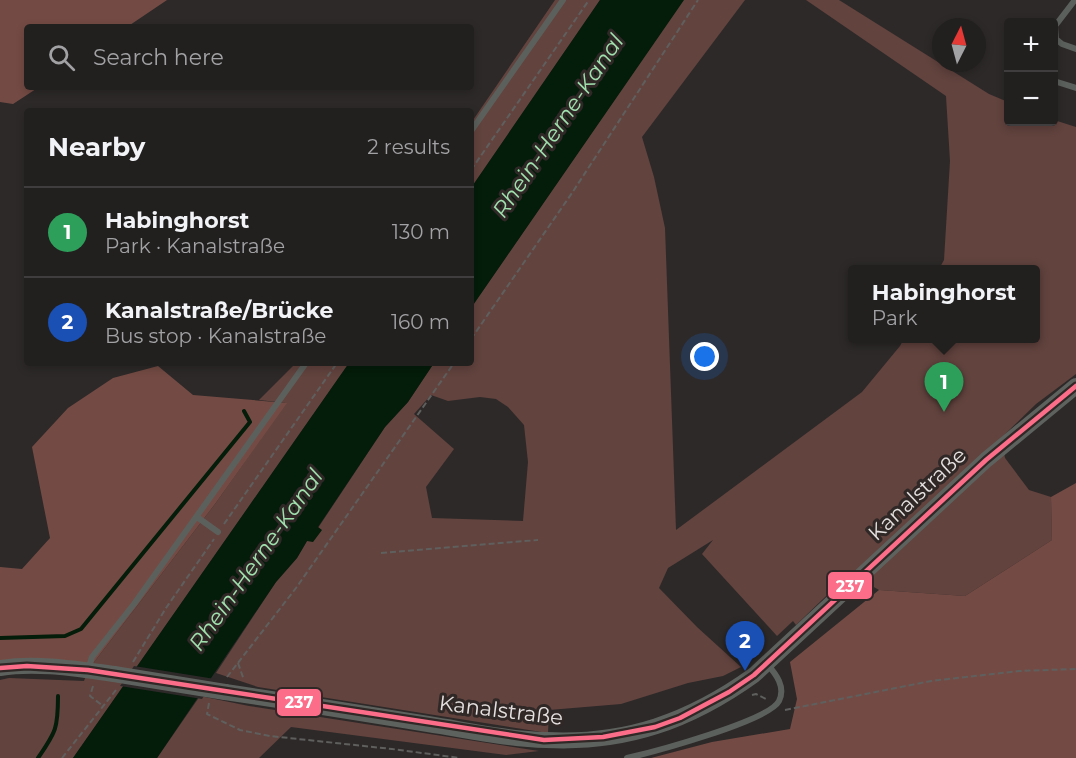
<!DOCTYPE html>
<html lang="en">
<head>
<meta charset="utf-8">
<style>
  :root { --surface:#221f1f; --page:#2e2c2c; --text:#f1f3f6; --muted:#a2a2a4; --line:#3f3d3d; --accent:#1a73e8 }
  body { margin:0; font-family:Montserrat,sans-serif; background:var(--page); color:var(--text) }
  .controls { position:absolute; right:18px; top:18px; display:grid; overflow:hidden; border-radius:6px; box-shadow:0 3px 9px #0003 }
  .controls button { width:54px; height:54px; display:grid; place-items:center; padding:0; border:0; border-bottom:2px solid var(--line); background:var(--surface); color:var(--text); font:30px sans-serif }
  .compass { position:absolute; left:932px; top:18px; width:54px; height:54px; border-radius:50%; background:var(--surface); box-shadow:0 3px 9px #0003; rotate:6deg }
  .you { position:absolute; left:705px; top:357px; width:21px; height:21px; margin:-15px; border:4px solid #fff; border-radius:50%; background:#1a73e8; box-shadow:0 0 0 9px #1a73e833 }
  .badge { display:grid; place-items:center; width:39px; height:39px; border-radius:50%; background:var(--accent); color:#fff; font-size:20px; font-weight:700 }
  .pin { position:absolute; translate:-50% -50px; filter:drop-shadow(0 2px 3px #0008) }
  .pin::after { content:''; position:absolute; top:32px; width:21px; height:18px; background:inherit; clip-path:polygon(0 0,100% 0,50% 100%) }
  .popup { position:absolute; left:848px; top:265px; width:192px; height:78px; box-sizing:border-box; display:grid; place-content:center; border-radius:6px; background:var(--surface); filter:drop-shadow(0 2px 4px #0005); font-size:20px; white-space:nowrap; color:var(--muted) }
  .popup b { font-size:22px; color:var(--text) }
  .popup::after { content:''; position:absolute; left:50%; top:100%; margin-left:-12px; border:12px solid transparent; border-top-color:var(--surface) }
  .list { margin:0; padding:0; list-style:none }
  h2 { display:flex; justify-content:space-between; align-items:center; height:78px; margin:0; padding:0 24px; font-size:26px }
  h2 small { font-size:20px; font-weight:400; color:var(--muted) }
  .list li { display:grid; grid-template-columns:39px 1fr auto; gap:18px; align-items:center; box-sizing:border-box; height:90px; padding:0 24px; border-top:2px solid var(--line) }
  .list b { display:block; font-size:22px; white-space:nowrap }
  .list p { margin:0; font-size:20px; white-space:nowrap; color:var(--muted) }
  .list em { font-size:20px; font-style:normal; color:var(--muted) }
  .icon { flex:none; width:33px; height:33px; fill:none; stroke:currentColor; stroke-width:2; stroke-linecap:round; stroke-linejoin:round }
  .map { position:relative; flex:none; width:1076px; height:758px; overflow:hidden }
  .search { position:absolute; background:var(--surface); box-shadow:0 3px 9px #0003; left:24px; top:24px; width:450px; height:66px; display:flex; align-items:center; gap:15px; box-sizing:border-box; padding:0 21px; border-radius:6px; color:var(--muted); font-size:22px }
  .panel { position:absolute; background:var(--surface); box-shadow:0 3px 9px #0003; left:24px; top:108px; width:450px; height:258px; border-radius:6px }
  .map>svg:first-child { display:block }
  .green { fill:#62433e; fill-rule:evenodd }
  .forest { fill:#744b44 }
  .water { fill:#041c0a }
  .pier { fill:#2d2929 }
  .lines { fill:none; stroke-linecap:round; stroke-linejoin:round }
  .stream { stroke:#041c0a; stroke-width:4 }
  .path { stroke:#5f5f5e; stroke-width:2; stroke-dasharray:6 3; stroke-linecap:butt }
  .lane { stroke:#5c605c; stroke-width:6 }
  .secondary { stroke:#5e625e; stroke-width:16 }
  .secondary-bridge { stroke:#5e625e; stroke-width:16 }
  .bus-1-casing { stroke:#2f2827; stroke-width:9 }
  .bus-1 { stroke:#fb6d88; stroke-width:4.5 }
  .labels { text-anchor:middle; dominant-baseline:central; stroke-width:6; stroke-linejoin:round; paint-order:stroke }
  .street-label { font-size:21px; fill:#e6e1e0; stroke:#2f2827 }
  .water-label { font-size:22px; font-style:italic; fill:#a0e0ad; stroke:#2f2827 }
  .line-badge { stroke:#2f2827; stroke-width:2 }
  .badge-label { font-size:16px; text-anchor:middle; font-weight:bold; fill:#fff }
</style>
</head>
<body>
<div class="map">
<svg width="1076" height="758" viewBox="0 0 1076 758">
  <rect width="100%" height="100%" fill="#2d2929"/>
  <path class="green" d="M 555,0 L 600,0 L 471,188 L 471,123 Z
    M 683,0 L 745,0 L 642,137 L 654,177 L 665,228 L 676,530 L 862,392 L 900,346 L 904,339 L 1036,338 L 1036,270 L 939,269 L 944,260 L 950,161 L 946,96 L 806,0 L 839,0 L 989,94 L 1008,102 L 1008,122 L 1054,120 L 1076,127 L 1076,374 L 1036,404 L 1001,438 L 1005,458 L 1029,490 L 1051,497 L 1052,540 L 965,596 L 879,590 L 850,573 L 796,625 L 793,621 L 777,636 L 702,554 L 713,540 L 668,568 L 659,588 L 697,627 L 741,667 L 723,676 L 688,683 L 621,704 L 549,710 L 548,733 L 258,687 L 216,673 L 276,582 L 297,558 L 307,541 L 318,528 L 385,427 L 408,402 L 434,363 L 471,363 L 471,308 ZM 431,395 L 448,401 L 480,397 L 496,399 L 508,407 L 524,425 L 528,462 L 523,521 L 432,518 L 426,487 L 454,449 L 414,414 Z
    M 296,363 L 349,363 L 73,758 L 0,758 L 0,680 L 9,678 L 84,681 L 88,670 L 215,504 L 286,403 L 259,400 Z
    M 200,696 L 249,706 L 539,751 L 506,755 L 291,727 L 259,758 L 157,758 Z"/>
  <path class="forest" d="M 0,0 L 167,0 L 127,27 L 27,27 L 27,87 L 39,87 L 13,104 L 0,102 Z
    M 158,366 L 193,395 L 287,403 L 215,504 L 88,670 L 0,668 L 0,567 L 22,569 L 50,538 L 32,447 L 68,408 L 113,378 Z
    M 1076,483 L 1076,758 L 651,758 L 712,742 L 790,729 L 797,699 L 790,662 L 879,590 L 965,596 L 1052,540 L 1051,497 Z"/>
  <path class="water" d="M 600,0 L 684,0 L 471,308 L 471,188 Z
    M 349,363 L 434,363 L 408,402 L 385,427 L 318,527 L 322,530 L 313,542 L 307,541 L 297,558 L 276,582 L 157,758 L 73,758 Z"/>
  <path class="pier" d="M 134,666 L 215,679 L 202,699 L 120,686 Z"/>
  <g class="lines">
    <path class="stream" d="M 0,638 L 65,636 L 81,629 L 250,422 L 244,411
      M 38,758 C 56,732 58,728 58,696"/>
    <path class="path" d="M 471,170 L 589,0
      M 471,339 L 572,193 L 698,0
      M 224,524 L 337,363
      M 381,553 L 538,540
      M 133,662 L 166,608 L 214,539
      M 238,663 L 244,680
      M 227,677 L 296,588 L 454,363
      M 93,686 L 90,696 L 103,706
      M 752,695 L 756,694 L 768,700
      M 209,703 L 207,714 L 240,730 L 270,736 L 392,749 L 460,758
      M 785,710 L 931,681 L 1019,671 L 1076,669
      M 62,758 L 116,690"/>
    <path class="lane" d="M 1075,0 L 1055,26 L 1056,39 L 1062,44 L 1076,49
      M 1054,81 L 1076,88
      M 471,131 L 563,0
      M 197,517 L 218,532
      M 88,670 L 92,657 L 134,604 L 306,363
      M 627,758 C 653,752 769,721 779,701 C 786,687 776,674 767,664"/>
    <path class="secondary" d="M 0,668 C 37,662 77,669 114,674
      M 225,692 C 293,702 361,713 428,724 C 467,730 506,739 546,740 C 626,744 690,721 754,675 L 986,460 L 1076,386"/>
    <path class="secondary-bridge" d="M 114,674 L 225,692"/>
    <g class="bus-1-casing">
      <path id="bus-1" d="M 0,668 L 27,666 L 88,670 L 544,740 L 603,737 L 655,727 L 680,718 L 729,692 L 754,675 L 986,460 L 1076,386"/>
    </g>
    <use href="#bus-1" class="bus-1"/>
  </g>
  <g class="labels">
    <g class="street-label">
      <text transform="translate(917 494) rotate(-43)">Kanalstraße</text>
      <text transform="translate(501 710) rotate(7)">Kanalstraße</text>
    </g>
    <g class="water-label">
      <text transform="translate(558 126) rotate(-56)">Rhein-Herne-Kanal</text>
      <text transform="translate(256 560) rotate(-55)">Rhein-Herne-Kanal</text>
    </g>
  </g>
  <g class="line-badge">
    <rect x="827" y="571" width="46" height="29" rx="6" fill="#fb6d88"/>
    <rect x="276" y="688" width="46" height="29" rx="6" fill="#fb6d88"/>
  </g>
  <g class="badge-label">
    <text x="850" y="592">237</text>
    <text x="299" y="708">237</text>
  </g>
</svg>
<div class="controls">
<button>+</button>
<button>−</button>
</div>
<svg class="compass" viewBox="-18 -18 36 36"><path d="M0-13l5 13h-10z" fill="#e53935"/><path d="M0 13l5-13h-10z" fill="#a2a2a4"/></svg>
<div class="you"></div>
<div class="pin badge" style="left:944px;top:412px;background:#2e9e5b">1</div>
<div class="popup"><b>Habinghorst</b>Park</div>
<div class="pin badge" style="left:745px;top:671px;background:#1a4fb4">2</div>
<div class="search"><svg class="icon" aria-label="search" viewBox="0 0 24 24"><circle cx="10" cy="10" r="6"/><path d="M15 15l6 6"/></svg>Search here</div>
<section class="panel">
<h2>Nearby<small>2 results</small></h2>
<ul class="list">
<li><span class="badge" style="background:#2e9e5b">1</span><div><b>Habinghorst</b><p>Park · Kanalstraße</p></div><em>130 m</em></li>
<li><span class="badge" style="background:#1a4fb4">2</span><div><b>Kanalstraße/Brücke</b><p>Bus stop · Kanalstraße</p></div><em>160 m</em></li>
</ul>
</section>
</div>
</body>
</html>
